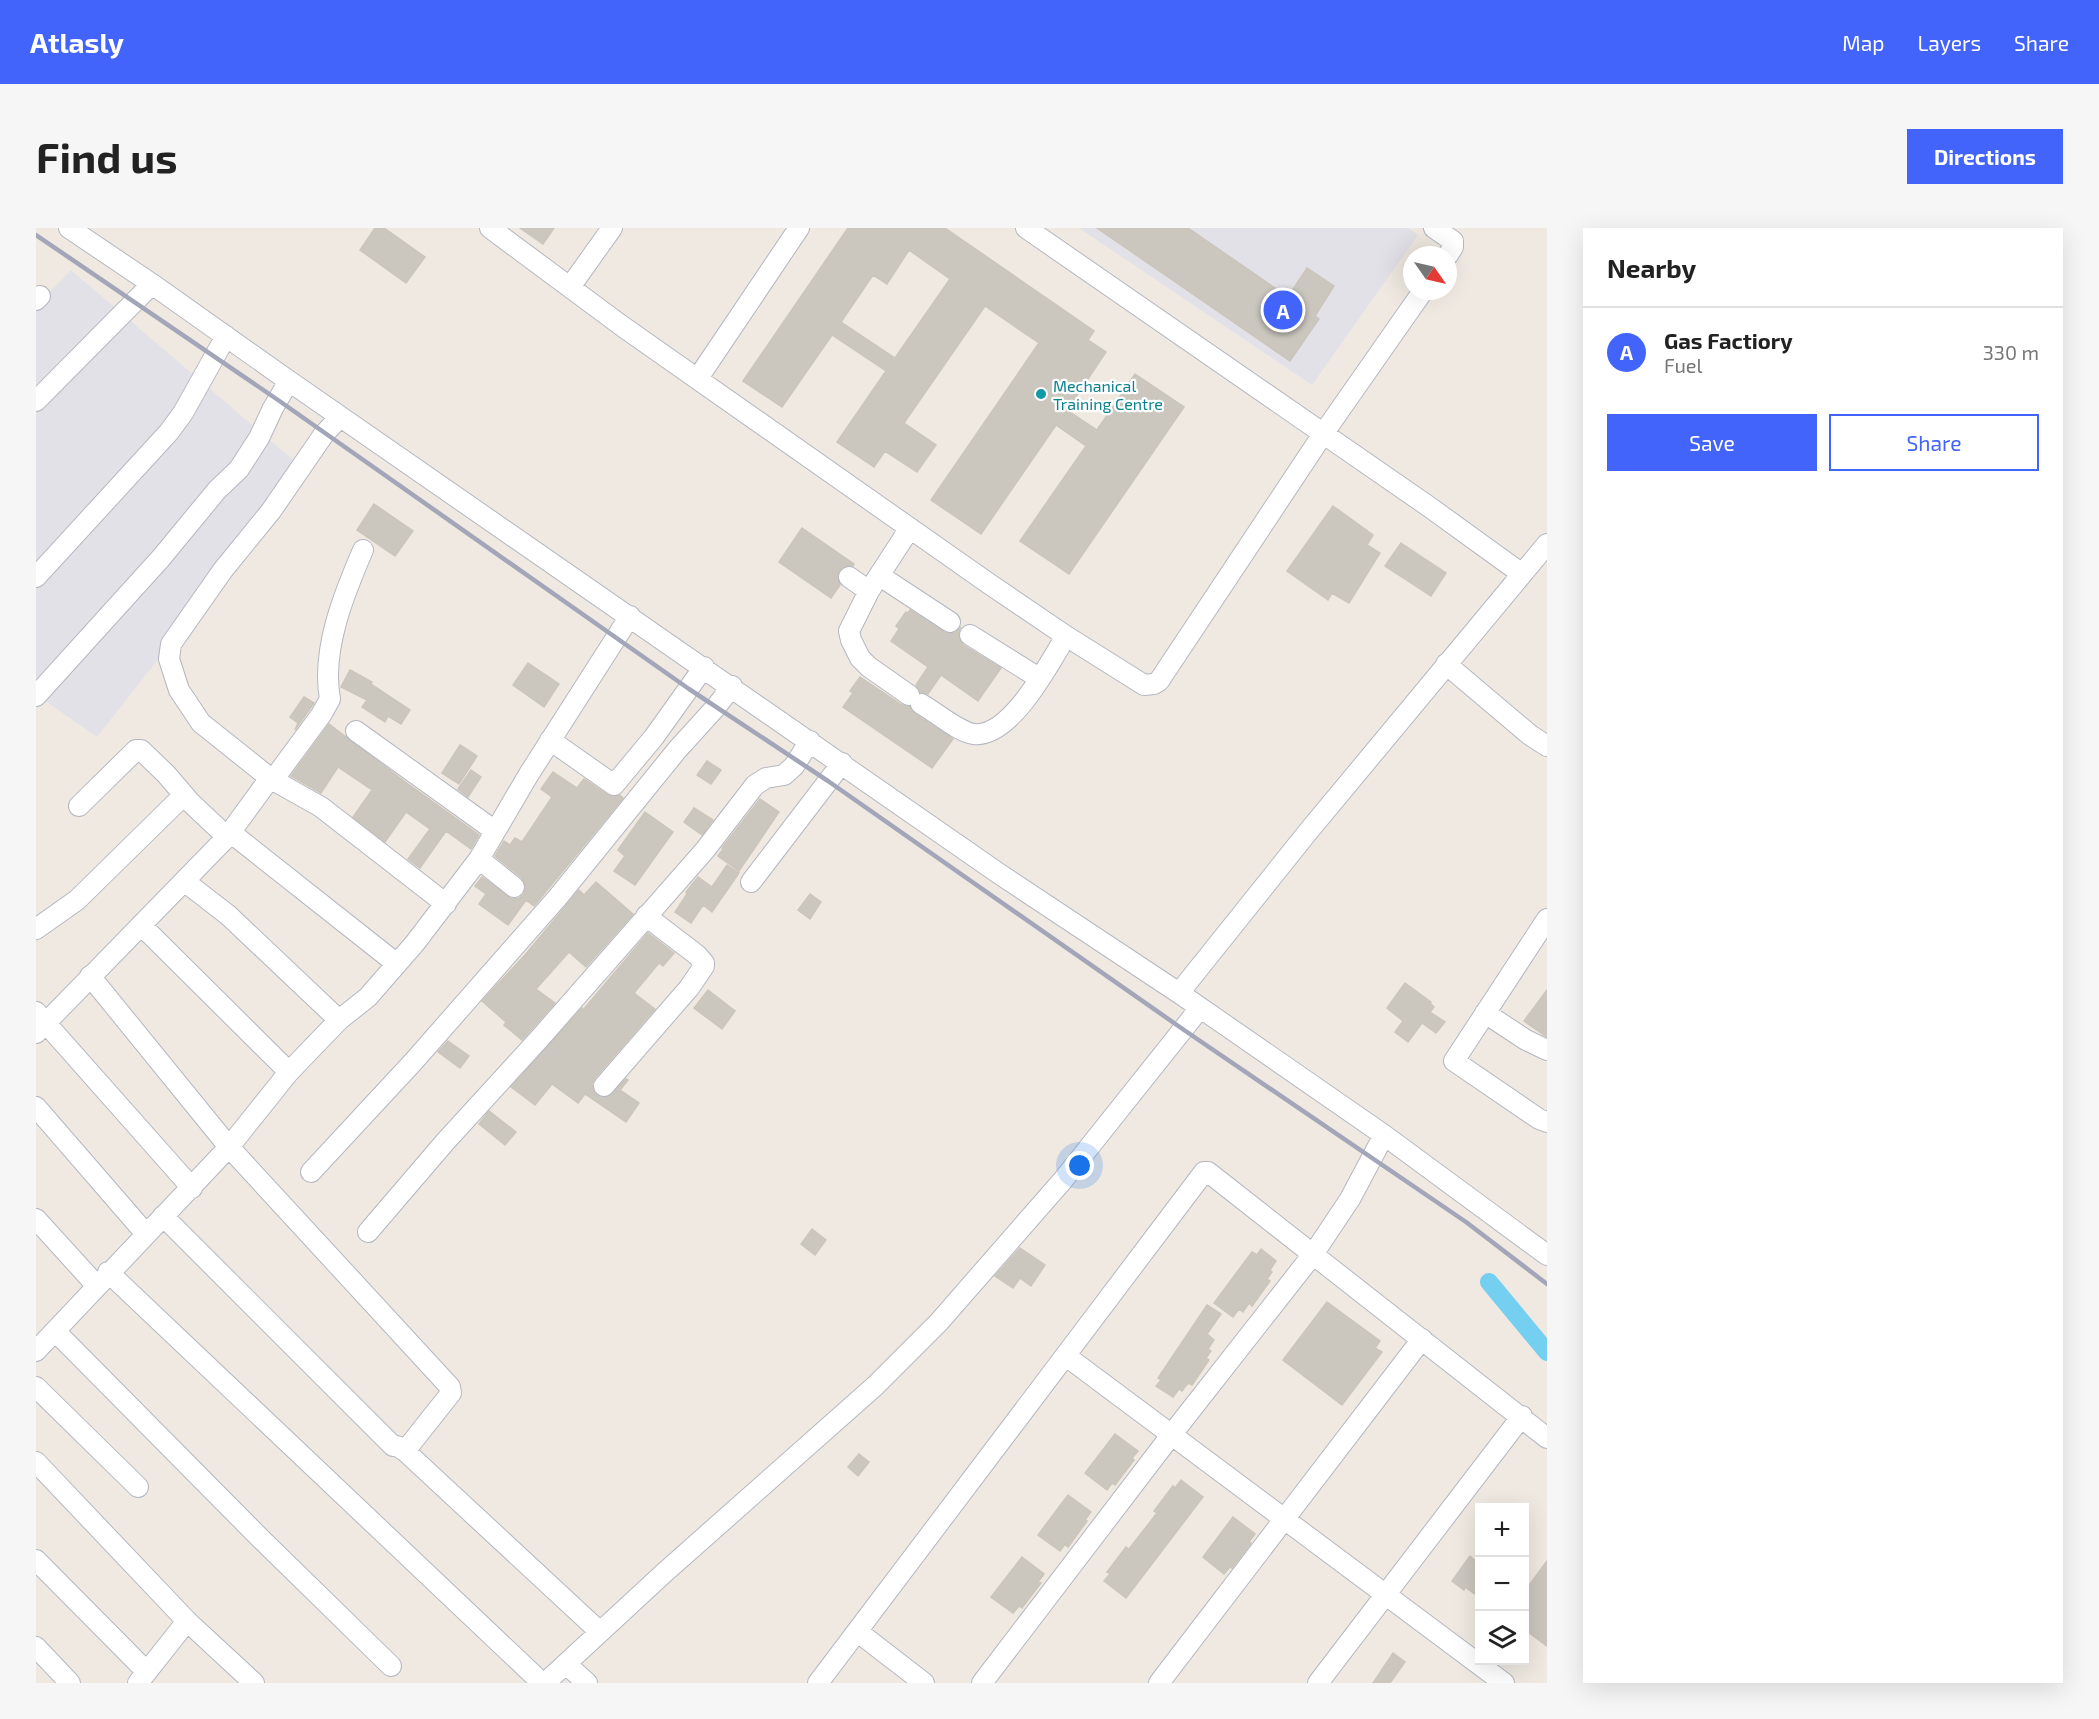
<!DOCTYPE html>
<html lang="en">
<head>
<meta charset="utf-8">
<style>
  :root { --surface:#fff; --page:#f6f6f6; --text:#222; --muted:#767676; --line:#e0e0e0; --accent:#4264fb }
  body { margin:0; font-family:"Exo 2",sans-serif; background:var(--page); color:var(--text) }
  .controls { position:absolute; right:18px; bottom:18px; display:grid; overflow:hidden; border-radius:0px; box-shadow:0 6px 24px #0002 }
  .controls button { width:54px; height:54px; display:grid; place-items:center; padding:0; border:0; border-bottom:2px solid var(--line); background:var(--surface); color:var(--text); font:30px sans-serif }
  .compass { position:absolute; left:1367px; top:18px; width:54px; height:54px; border-radius:50%; background:var(--surface); box-shadow:0 6px 24px #0002; rotate:124deg }
  .you { position:absolute; left:1044px; top:938px; width:21px; height:21px; margin:-15px; border:4px solid #fff; border-radius:50%; background:#1a73e8; box-shadow:0 0 0 9px #1a73e833 }
  .badge { display:grid; place-items:center; width:39px; height:39px; border-radius:50%; background:var(--accent); color:#fff; font-size:20px; font-weight:700 }
  .pin { position:absolute; translate:-50% -50%; border:3px solid #fff; box-shadow:0 2px 6px #0006 }
  .list { margin:0; padding:0; list-style:none }
  h2 { display:flex; justify-content:space-between; align-items:center; height:78px; margin:0; padding:0 24px; font-size:26px }
  h2 small { font-size:20px; font-weight:400; color:var(--muted) }
  .list li { display:grid; grid-template-columns:39px 1fr auto; gap:18px; align-items:center; box-sizing:border-box; height:90px; padding:0 24px; border-top:2px solid var(--line) }
  .list b { display:block; font-size:22px; white-space:nowrap }
  .list p { margin:0; font-size:20px; white-space:nowrap; color:var(--muted) }
  .list em { font-size:20px; font-style:normal; color:var(--muted) }
  .actions { display:flex; gap:12px; padding:18px 24px }
  .actions a { flex:1; padding:14px 0; border:2px solid var(--accent); border-radius:0px; text-align:center; font-size:21px; color:var(--accent) }
  .actions .main { background:var(--accent); color:#fff }
  .icon { flex:none; width:33px; height:33px; fill:none; stroke:currentColor; stroke-width:2; stroke-linecap:round; stroke-linejoin:round }
  .map { position:relative; flex:none; width:1511px; height:1455px; overflow:hidden; border-radius:0px }
  header { display:flex; align-items:center; gap:36px; box-sizing:border-box; height:84px; padding:0 30px; background:var(--accent); color:#fff }
  header strong { font-size:28px }
  nav { display:flex; gap:33px; margin-inline-start:auto; font-size:21px }
  .intro { display:flex; align-items:center; justify-content:space-between; box-sizing:border-box; height:144px; padding:0 36px }
  h1 { margin:0; font-size:42px }
  .button { padding:15px 27px; border-radius:0px; background:var(--accent); color:#fff; font-size:21px; font-weight:700 }
  main { display:flex; gap:36px; padding:0 36px }
  aside { flex:1; background:var(--surface); border-radius:0px; box-shadow:0 6px 24px #0002 }
  .map>svg:first-child { display:block }
  .industrial { fill:#e3e1e8 }
  .lines { fill:none; stroke-linecap:round; stroke-linejoin:round }
  .canal { stroke:#75cff0; stroke-width:18 }
  .building { fill:#cbc7bf; stroke:#cbc5ba; stroke-width:1.5; fill-rule:evenodd }
  .minor-casing { stroke:#b4b7c1; stroke-width:22 }
  .minor { stroke:#fff; stroke-width:20 }
  .rail { stroke:#a3a6b8; stroke-width:4.5 }
  .culture-dot { fill:#0f9aa8; stroke:#fff; stroke-width:2 }
  .labels { text-anchor:middle; dominant-baseline:central; stroke-width:4.5; stroke-linejoin:round; paint-order:stroke }
  .culture-label { font-size:16px; fill:#0d838f; stroke:#fff; text-anchor:start }
</style>
</head>
<body>
<header>
<strong>Atlasly</strong>
<nav><a>Map</a><a>Layers</a><a>Share</a></nav>
</header>
<div class="intro"><h1>Find us</h1><a class="button">Directions</a></div>
<main>
<div class="map">
<svg width="1511" height="1455" viewBox="0 0 1511 1455">
  <rect width="100%" height="100%" fill="#efe9e1"/>
  <path class="industrial" d="M 1043,0 L 1372,0 L 1382,7 L 1276,157 Z
    M 35,42 L 270,243 L 61,509 L 4,469 L 0,471 L 0,78 Z"/>
  <g class="lines">
    <path class="canal" d="M 1453,1054 L 1511,1124"/>
  </g>
  <path class="building" d="M 339,0 L 348,0 L 389,29 L 370,55 L 324,22 Z
    M 484,0 L 518,0 L 507,16 Z
    M 812,0 L 909,0 L 1058,103 L 1052,112 L 1070,124 L 1031,182 L 1061,202 L 1099,146 L 1148,179 L 1033,346 L 984,313 L 1050,218 L 1020,197 L 945,306 L 895,272 L 1003,115 L 949,78 L 868,195 L 900,217 L 881,244 L 849,223 L 838,239 L 801,214 L 850,143 L 796,107 L 746,179 L 707,153 ZM 873,22 L 914,51 L 859,130 L 805,94 L 837,47 L 851,56 Z
    M 1061,0 L 1152,0 L 1252,69 L 1271,40 L 1298,58 L 1279,88 L 1283,91 L 1254,133 Z
    M 338,276 L 377,303 L 359,328 L 321,302 Z
    M 1297,278 L 1337,307 L 1331,317 L 1344,325 L 1313,375 L 1296,365 L 1292,372 L 1251,343 Z
    M 766,300 L 818,336 L 817,338 L 808,338 L 803,343 L 801,349 L 804,357 L 795,370 L 743,334 Z
    M 1365,315 L 1410,345 L 1395,368 L 1349,338 Z
    M 874,382 L 908,404 L 919,405 L 924,400 L 922,407 L 927,417 L 965,440 L 942,473 L 905,447 L 892,466 L 884,464 L 880,457 L 892,439 L 855,413 L 863,401 L 860,398 L 870,384 L 872,385 Z
    M 492,435 L 523,456 L 508,479 L 477,457 Z
    M 314,442 L 336,454 L 335,456 L 374,482 L 365,496 L 352,488 L 349,494 L 326,479 L 331,472 L 305,459 Z
    M 824,449 L 866,477 L 874,479 L 879,486 L 917,511 L 896,540 L 807,479 L 817,465 L 814,463 Z
    M 268,469 L 278,475 L 259,502 L 262,495 L 254,489 Z
    M 293,496 L 368,553 L 443,607 L 435,621 L 410,603 L 384,640 L 372,631 L 394,601 L 370,584 L 349,614 L 317,589 L 336,562 L 302,539 L 285,565 L 255,548 Z
    M 424,517 L 441,528 L 423,556 L 406,545 Z
    M 671,533 L 685,542 L 675,556 L 661,547 Z
    M 435,542 L 445,549 L 432,569 L 422,561 Z
    M 517,544 L 541,560 L 548,551 L 572,567 L 577,569 L 584,567 L 587,570 L 498,678 L 490,672 L 472,697 L 443,676 L 450,666 L 439,658 L 446,649 L 476,671 L 483,670 L 488,666 L 489,655 L 486,650 L 459,628 L 468,613 L 474,617 L 479,610 L 486,614 L 516,569 L 505,561 Z
    M 724,571 L 743,584 L 703,643 L 682,628 L 687,621 L 686,620 Z
    M 658,580 L 677,592 L 666,607 L 648,594 Z
    M 609,584 L 637,604 L 599,657 L 578,643 L 589,628 L 582,622 Z
    M 691,637 L 703,645 L 676,684 L 667,677 L 655,695 L 639,684 L 651,666 L 650,664 L 662,649 L 676,659 Z
    M 560,654 L 597,686 L 550,739 L 533,724 L 500,761 L 519,775 L 486,812 L 468,797 L 470,794 L 446,773 L 489,727 L 543,662 L 548,667 Z
    M 774,666 L 785,674 L 774,691 L 762,682 Z
    M 612,705 L 638,725 L 627,738 L 623,735 L 598,765 L 619,781 L 559,850 L 556,856 L 557,862 L 561,867 L 571,869 L 590,851 L 592,852 L 584,862 L 603,875 L 590,894 L 549,866 L 542,875 L 516,856 L 499,877 L 475,859 L 546,780 L 547,782 Z
    M 1369,755 L 1395,774 L 1394,775 L 1398,779 L 1394,784 L 1409,794 L 1400,805 L 1386,795 L 1372,814 L 1359,804 L 1367,793 L 1351,780 Z
    M 672,762 L 699,783 L 686,801 L 658,780 Z
    M 1511,762 L 1511,809 L 1488,793 Z
    M 412,813 L 433,828 L 424,840 L 402,824 Z
    M 453,883 L 480,904 L 469,917 L 443,896 Z
    M 776,1001 L 790,1012 L 779,1027 L 765,1016 Z
    M 984,1020 L 1009,1037 L 995,1058 L 984,1050 L 977,1060 L 959,1048 Z
    M 1225,1021 L 1240,1033 L 1234,1042 L 1236,1044 L 1231,1051 L 1234,1053 L 1216,1078 L 1213,1075 L 1207,1084 L 1203,1081 L 1197,1089 L 1178,1075 L 1216,1024 L 1221,1027 Z
    M 1291,1074 L 1344,1113 L 1339,1120 L 1346,1124 L 1306,1177 L 1247,1132 Z
    M 1171,1077 L 1185,1086 L 1171,1106 L 1178,1112 L 1172,1121 L 1175,1123 L 1170,1130 L 1173,1132 L 1156,1157 L 1152,1155 L 1146,1163 L 1143,1161 L 1137,1169 L 1120,1158 L 1125,1152 L 1122,1150 Z
    M 1079,1206 L 1102,1223 L 1096,1230 L 1098,1232 L 1079,1257 L 1076,1255 L 1071,1262 L 1049,1245 Z
    M 823,1226 L 833,1234 L 822,1248 L 812,1239 Z
    M 1145,1252 L 1167,1269 L 1090,1370 L 1068,1353 L 1074,1346 L 1071,1344 L 1090,1319 L 1093,1321 L 1121,1285 L 1118,1283 L 1137,1258 L 1139,1260 Z
    M 1032,1267 L 1055,1284 L 1049,1292 L 1051,1293 L 1032,1319 L 1029,1316 L 1024,1323 L 1002,1307 Z
    M 1197,1289 L 1219,1306 L 1213,1314 L 1215,1315 L 1196,1340 L 1194,1339 L 1188,1346 L 1167,1329 Z
    M 1434,1328 L 1443,1336 L 1443,1369 L 1429,1359 L 1428,1362 L 1416,1353 Z
    M 986,1329 L 1008,1346 L 1002,1354 L 1005,1355 L 986,1380 L 983,1378 L 977,1385 L 955,1369 Z
    M 1511,1333 L 1511,1418 L 1488,1401 L 1488,1364 Z
    M 1357,1425 L 1369,1434 L 1354,1455 L 1337,1455 Z"/>
  <g class="lines">
    <g class="minor-casing">
      <path id="minor" d="M 33,0 L 116,56 L 253,153 L 965,647 L 1143,765 L 1348,907 L 1511,1027
        M 454,0 L 586,98 L 952,355 L 1030,408 L 1108,457 L 1118,456 L 1123,453 L 1287,206 L 1387,63
        M 990,0 L 1392,278 L 1486,346
        M 1398,0 L 1417,13 L 1417,19 L 1412,27
        M 534,59 L 576,0
        M 0,72 L 4,68
        M 662,150 L 763,0
        M 0,173 L 116,56
        M 844,348 L 914,394
        M 0,349 L 133,204 L 147,185 L 190,108
        M 813,349 L 833,363
        M 934,407 L 1003,450
        M 1410,436 L 1494,507 L 1511,518
        M 873,467 L 833,439 L 824,430 L 815,412 L 813,403 L 833,363 L 874,300
        M 0,468 L 125,330 L 181,262 L 203,241 L 223,210 L 237,180 L 253,153
        M 885,476 C 900,484 922,504 938,506 C 975,510 1014,434 1030,408
        M 320,503 L 459,603
        M 514,512 L 578,557 L 618,509 L 668,439
        M 234,550 L 237,552 L 285,487 L 294,471 C 285,422 308,366 327,322
        M 237,552 L 285,579 L 410,676
        M 43,578 L 100,522 L 105,522 L 130,546 L 154,574 L 191,609
        M 194,604 L 361,736
        M 443,631 L 478,659
        M 148,653 L 192,687 L 303,792
        M 715,654 L 806,535
        M 1511,691 L 1418,833 L 1503,891 L 1511,894
        M 105,697 L 253,844
        M 0,701 L 41,672 L 148,567
        M 54,748 L 193,919 L 414,1159 L 415,1165 L 369,1223 L 361,1218 L 357,1218 L 127,988
        M 1143,765 L 1271,605 L 1511,316
        M 0,784 L 156,960
        M 1449,785 L 1490,812 L 1511,822
        M 0,805 L 191,609 L 234,550 L 165,495 L 143,462 L 133,431 L 135,416 L 187,342 L 235,283 L 288,206 L 304,189
        M 568,858 L 653,760 L 668,738 L 668,735 L 661,727 L 610,688
        M 0,879 L 110,1006
        M 275,944 L 378,833 L 522,669 L 641,522 L 680,479 L 696,458
        M 0,991 L 61,1058
        M 332,1004 L 409,914 L 504,810 L 669,622 L 719,557 L 730,550 L 748,547 L 758,538 L 774,513
        M 72,1044 L 506,1455
        M 19,1103 L 224,1310 L 355,1438
        M 0,1123 L 193,919 L 253,844 L 303,792 L 332,769 L 379,715 L 443,631 L 493,546 L 594,388
        M 1030,1128 L 1468,1455
        M 0,1159 L 102,1259
        M 369,1223 L 564,1404
        M 0,1234 L 151,1393 L 218,1455
        M 0,1332 L 111,1444
        M 822,1404 L 888,1455
        M 0,1419 L 34,1455
        M 530,1436 L 551,1455
        M 102,1455 L 151,1393
        M 509,1455 L 628,1345 L 839,1158 L 903,1094 L 1027,952 L 1164,780
        M 782,1455 L 1168,944 L 1172,944 L 1511,1210
        M 946,1455 L 1136,1206 L 1278,1025 L 1314,971 L 1348,907
        M 1123,1455 L 1386,1111
        M 1282,1455 L 1486,1188"/>
    </g>
    <use href="#minor" class="minor"/>
    <path class="rail" d="M 0,7 L 242,172 L 653,461 L 792,553 L 1148,802 L 1430,994 L 1511,1056"/>
  </g>
  <circle class="culture-dot" cx="1005" cy="166" r="6"/>
  <g class="labels">
    <g class="culture-label">
      <text x="1017" y="157">Mechanical<tspan x="1017" dy="18">Training Centre</tspan></text>
    </g>
  </g>
</svg>
<div class="controls">
<button>+</button>
<button>−</button>
<button><svg class="icon" aria-label="layers" viewBox="0 0 24 24"><path d="M12 4l9 5-9 5-9-5zM3 14l9 5 9-5"/></svg></button>
</div>
<svg class="compass" viewBox="-18 -18 36 36"><path d="M0-13l5 13h-10z" fill="#e53935"/><path d="M0 13l5-13h-10z" fill="#767676"/></svg>
<div class="you"></div>
<div class="pin badge" style="left:1247px;top:82px">A</div>
</div>
<aside>
<h2>Nearby<small></small></h2>
<ul class="list">
<li><span class="badge">A</span><div><b>Gas Factiory</b><p>Fuel</p></div><em>330 m</em></li>
</ul>
<div class="actions"><a class="main">Save</a><a>Share</a></div>
</aside>
</main>
</body>
</html>
